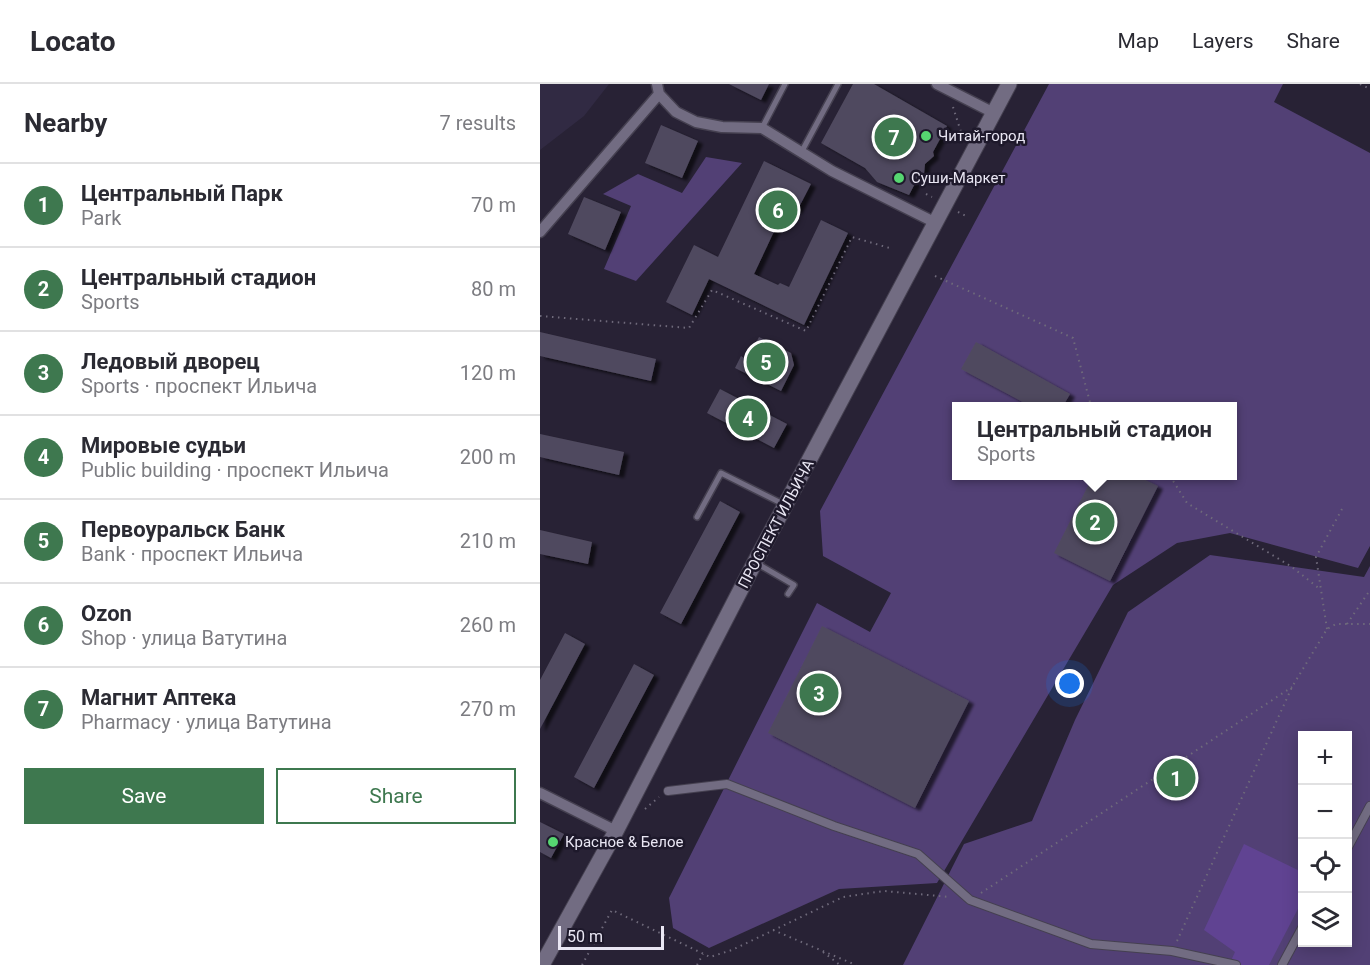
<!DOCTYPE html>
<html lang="en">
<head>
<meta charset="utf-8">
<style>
  :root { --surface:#fff; --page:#f2f2f3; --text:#2b2b33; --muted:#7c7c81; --line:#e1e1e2; --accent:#3e784f }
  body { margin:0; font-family:Roboto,sans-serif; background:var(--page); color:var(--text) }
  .controls { position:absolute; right:18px; bottom:18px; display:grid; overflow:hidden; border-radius:0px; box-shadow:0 3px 15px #0003 }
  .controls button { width:54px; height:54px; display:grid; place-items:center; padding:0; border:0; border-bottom:2px solid var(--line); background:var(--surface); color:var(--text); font:30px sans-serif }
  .scale { position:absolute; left:18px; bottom:15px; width:106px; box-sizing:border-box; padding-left:6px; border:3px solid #e9e6f3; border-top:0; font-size:16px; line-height:21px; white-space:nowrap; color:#e9e6f3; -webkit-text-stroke:4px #1e192b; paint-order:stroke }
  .you { position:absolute; left:530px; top:600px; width:21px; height:21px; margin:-15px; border:4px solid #fff; border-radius:50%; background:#1a73e8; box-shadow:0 0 0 9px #1a73e833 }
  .badge { display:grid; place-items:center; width:39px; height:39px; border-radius:50%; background:var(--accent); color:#fff; font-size:20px; font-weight:700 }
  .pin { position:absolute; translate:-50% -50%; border:3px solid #fff; box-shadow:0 2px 6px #0006 }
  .popup { position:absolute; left:412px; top:318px; width:285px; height:78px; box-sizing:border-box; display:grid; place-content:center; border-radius:0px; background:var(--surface); filter:drop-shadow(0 2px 4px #0005); font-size:20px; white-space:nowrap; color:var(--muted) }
  .popup b { font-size:22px; color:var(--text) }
  .popup::after { content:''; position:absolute; left:50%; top:100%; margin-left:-12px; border:12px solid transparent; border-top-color:var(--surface) }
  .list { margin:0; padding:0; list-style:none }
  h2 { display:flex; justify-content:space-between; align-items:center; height:78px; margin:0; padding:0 24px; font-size:26px }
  h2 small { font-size:20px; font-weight:400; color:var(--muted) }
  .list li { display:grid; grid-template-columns:39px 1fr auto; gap:18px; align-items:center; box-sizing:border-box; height:84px; padding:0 24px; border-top:2px solid var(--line) }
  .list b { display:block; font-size:22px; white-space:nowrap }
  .list p { margin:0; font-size:20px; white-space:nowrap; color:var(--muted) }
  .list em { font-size:20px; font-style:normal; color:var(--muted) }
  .actions { display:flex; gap:12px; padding:18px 24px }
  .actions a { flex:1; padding:14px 0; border:2px solid var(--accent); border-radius:0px; text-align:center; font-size:21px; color:var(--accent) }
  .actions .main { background:var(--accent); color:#fff }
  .icon { flex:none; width:33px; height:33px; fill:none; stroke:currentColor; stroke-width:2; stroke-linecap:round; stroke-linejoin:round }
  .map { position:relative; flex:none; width:830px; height:881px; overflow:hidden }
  header { display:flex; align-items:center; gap:36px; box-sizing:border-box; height:84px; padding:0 30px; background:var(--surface); border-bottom:2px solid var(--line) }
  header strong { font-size:28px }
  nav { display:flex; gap:33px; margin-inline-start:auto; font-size:21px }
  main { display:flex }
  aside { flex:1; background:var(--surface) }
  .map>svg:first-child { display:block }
  .built { fill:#312a43 }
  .green { fill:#524075; fill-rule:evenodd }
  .forest { fill:#604392 }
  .building { fill:#504a5f; filter:url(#shadow) }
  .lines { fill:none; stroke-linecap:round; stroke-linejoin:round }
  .service-casing { stroke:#454050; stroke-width:8 }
  .pedestrian-casing { stroke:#454050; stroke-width:10 }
  .minor-casing { stroke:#454050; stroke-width:13 }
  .secondary-casing { stroke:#454050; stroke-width:17 }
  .path { stroke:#6f6a7b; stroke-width:2; stroke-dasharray:1.5 4.5; stroke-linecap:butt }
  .service { stroke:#726c82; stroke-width:5 }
  .pedestrian { stroke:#726c82; stroke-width:8 }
  .minor { stroke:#726c82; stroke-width:10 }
  .secondary { stroke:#726c82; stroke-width:15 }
  .poi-dot { fill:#56d671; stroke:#1e192b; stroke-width:2 }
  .labels { text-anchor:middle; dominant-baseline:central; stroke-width:5; stroke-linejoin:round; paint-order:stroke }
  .poi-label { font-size:15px; fill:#e9e6f3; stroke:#1e192b; text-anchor:start }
  .street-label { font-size:15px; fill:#e9e6f3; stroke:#1e192b }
</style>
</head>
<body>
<header>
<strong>Locato</strong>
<nav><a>Map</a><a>Layers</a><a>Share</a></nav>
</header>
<main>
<aside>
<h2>Nearby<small>7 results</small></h2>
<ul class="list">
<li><span class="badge">1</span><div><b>Центральный Парк</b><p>Park</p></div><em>70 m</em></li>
<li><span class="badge">2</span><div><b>Центральный стадион</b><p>Sports</p></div><em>80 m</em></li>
<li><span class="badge">3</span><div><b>Ледовый дворец</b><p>Sports · проспект Ильича</p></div><em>120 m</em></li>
<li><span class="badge">4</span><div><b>Мировые судьи</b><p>Public building · проспект Ильича</p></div><em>200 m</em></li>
<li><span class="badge">5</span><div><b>Первоуральск Банк</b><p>Bank · проспект Ильича</p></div><em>210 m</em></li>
<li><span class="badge">6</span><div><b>Ozon</b><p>Shop · улица Ватутина</p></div><em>260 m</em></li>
<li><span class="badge">7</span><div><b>Магнит Аптека</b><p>Pharmacy · улица Ватутина</p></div><em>270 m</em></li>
</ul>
<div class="actions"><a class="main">Save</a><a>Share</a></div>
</aside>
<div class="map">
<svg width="830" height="881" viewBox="0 0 830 881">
  <defs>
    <filter id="shadow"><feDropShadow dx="5" dy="3" stdDeviation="1.5" flood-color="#0009"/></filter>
  </defs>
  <rect width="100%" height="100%" fill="#282235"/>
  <path class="built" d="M 0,0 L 69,0 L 44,32 L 0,66 Z"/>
  <path class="green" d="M 509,0 L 743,0 L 734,18 L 830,69 L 830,462 L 818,484 L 690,449 L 637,459 L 573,501 L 397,799 L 299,805 L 169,864 L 133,844 L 129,814 L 277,519 L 330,548 L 351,509 L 283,472 L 280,427 ZM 417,322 L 693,322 L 693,392 L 417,392 Z
    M 166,73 L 202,79 L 96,197 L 64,185 L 91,122 L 63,110 L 98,90 L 142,109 Z
    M 670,471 L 824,493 L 830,482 L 830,881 L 363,881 L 424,760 L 492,737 L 535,636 L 588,528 ZM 762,652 L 808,652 L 808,858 L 762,858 Z"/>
  <path class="forest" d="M 704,760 L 762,788 L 762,817 L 729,881 L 689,881 L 695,868 L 664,846 Z"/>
  <path class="building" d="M 189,0 L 229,0 L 221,16 Z
    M 313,0 L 334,0 L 407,42 L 393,68 L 394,72 L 385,80 L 384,90 L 380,90 L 369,111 L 337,98 L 325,84 L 281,59 Z
    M 121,41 L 158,57 L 142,94 L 105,79 Z
    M 224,77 L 271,100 L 257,127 L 246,122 L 214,190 L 238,201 L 240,199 L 249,203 L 281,136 L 308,149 L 264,241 L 169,195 L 152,231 L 126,218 L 154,161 L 178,173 Z
    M 44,113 L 81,128 L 65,166 L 28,150 Z
    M 0,248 L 116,275 L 111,297 L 0,272 Z
    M 219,253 L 251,269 L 254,281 L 241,307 L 195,284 L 201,272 L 207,276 Z
    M 436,258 L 530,310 L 523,322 L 490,322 L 421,285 Z
    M 180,305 L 247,340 L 234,364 L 167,329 Z
    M 0,350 L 84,368 L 79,391 L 0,373 Z
    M 553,392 L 597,392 L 618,402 L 570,497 L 514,469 Z
    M 180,417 L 200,428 L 141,540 L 120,529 Z
    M 0,446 L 52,458 L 48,480 L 0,470 Z
    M 282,542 L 429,617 L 375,724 L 228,649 Z
    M 25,549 L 45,560 L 0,645 L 0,596 Z
    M 94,580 L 114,591 L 54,704 L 34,693 Z
    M 0,738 L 24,750 L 11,774 L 0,768 Z"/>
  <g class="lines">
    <g class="service-casing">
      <path id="service" d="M 222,44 L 245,0
        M 262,67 L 298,0
        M 157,433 L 181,389 L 245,421
        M 216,479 L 254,501 L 248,510"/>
    </g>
    <g class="pedestrian-casing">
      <path id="pedestrian" d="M 128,707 L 187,700 L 294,742 L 378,770 L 430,816 L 551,860 L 632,867 L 696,881
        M 808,763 L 830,722
        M 742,881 L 762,844"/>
    </g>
    <g class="minor-casing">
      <path id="minor" d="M 117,0 L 119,10 L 136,28 L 156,38 L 182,43 L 222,44 L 292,87 L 396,139
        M 397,0 L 454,29
        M 0,148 L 119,10
        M 0,709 L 76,747"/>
    </g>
    <g class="secondary-casing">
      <path id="secondary" d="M 2,881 L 76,747 L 215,478 L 469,0"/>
    </g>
    <path class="path" d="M 820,0 L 830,5
      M 413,23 L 421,48
      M 386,110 L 392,113
      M 418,128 L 426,132
      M 395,192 L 533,254 L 551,322
      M 0,232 L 149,244 L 172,206 L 266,247 L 312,153 L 353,165
      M 630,392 L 647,419 L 752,483 L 781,506
      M 807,540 L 830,506
      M 787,545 L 776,473 L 802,425
      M 105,725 L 119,713
      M 441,809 L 752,603
      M 233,846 L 316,881
      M 637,857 L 752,603 L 787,545 L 796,540 L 830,540
      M 283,868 L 300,881
      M 42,881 L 72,826 L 170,873 L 192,866 L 303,813 L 344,807 L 410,813
      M 157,881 L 163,870"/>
    <use href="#service" class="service"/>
    <use href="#pedestrian" class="pedestrian"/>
    <use href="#minor" class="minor"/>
    <use href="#secondary" class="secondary"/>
  </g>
  <g class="poi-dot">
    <circle cx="386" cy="52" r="6"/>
    <circle cx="359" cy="94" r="6"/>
    <circle cx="13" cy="758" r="6"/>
  </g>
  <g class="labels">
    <g class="poi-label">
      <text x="398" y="52">Читай-город</text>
      <text x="371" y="94">Суши-Маркет</text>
      <text x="25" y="758">Красное &amp; Белое</text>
    </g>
    <g class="street-label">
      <text transform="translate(236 440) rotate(-62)">ПРОСПЕКТ ИЛЬИЧА</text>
    </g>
  </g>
</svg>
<div class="controls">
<button>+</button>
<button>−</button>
<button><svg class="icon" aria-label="locate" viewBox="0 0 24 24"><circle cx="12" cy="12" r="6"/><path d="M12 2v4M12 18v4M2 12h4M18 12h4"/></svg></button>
<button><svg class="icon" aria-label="layers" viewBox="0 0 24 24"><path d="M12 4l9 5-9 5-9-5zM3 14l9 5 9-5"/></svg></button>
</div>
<div class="scale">50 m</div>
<div class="you"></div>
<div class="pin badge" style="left:636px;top:694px">1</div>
<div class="pin badge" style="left:555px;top:438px">2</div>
<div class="popup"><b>Центральный стадион</b>Sports</div>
<div class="pin badge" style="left:279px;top:609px">3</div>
<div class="pin badge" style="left:208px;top:334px">4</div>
<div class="pin badge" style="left:226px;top:278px">5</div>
<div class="pin badge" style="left:238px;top:126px">6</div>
<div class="pin badge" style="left:354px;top:53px">7</div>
</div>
</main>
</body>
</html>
